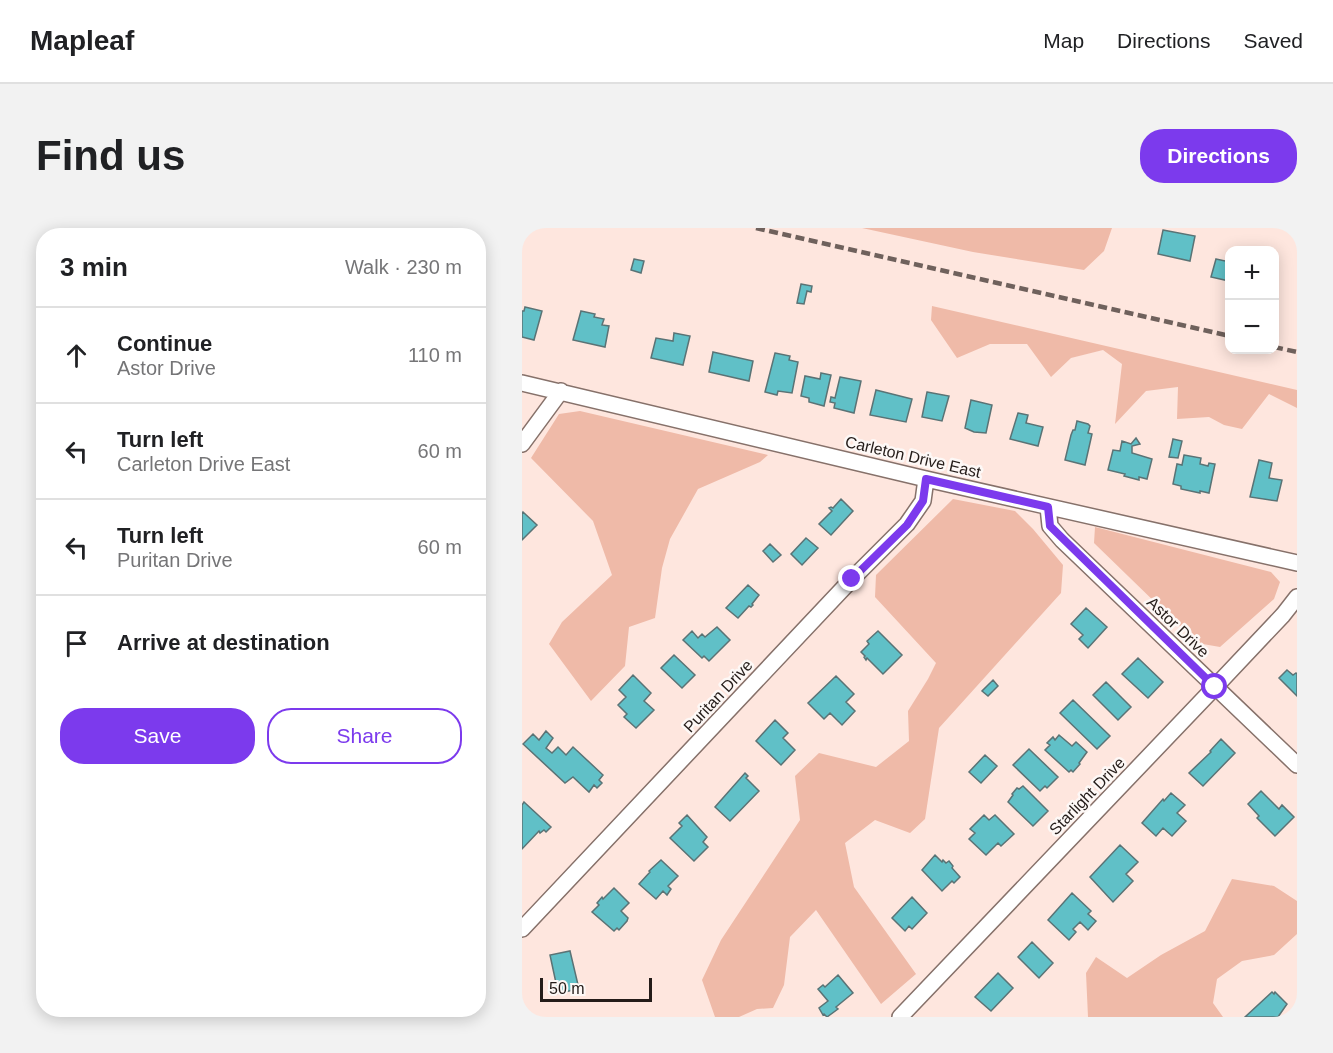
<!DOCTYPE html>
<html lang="en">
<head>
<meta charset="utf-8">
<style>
  :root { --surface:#fff; --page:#f2f2f2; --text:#202124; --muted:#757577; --line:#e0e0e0; --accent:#7c3aed }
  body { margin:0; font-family:Helvetica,sans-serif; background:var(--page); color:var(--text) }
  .controls { position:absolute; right:18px; top:18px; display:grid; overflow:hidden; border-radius:12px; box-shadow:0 3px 15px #0003 }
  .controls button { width:54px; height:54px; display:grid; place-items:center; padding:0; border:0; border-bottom:2px solid var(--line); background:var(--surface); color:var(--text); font:30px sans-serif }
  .scale { position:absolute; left:18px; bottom:15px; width:112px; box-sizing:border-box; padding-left:6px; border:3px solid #241c19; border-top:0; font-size:16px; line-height:21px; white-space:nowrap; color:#241c19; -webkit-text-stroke:4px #fdf8f6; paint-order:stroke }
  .stop { position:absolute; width:18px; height:18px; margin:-14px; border:4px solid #7c3aed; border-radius:50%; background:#fff }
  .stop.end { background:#7c3aed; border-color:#fff; box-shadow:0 2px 6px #0008 }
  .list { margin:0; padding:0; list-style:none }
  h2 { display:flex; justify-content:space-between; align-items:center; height:78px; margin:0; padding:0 24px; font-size:26px }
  h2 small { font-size:20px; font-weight:400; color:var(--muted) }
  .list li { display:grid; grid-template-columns:39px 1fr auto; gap:18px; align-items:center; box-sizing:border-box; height:96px; padding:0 24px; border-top:2px solid var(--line) }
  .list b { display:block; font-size:22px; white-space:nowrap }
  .list p { margin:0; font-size:20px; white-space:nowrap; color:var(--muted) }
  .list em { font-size:20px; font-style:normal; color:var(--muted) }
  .actions { display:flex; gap:12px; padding:18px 24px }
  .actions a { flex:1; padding:14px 0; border:2px solid var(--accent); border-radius:24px; text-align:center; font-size:21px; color:var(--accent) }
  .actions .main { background:var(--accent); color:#fff }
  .icon { flex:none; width:33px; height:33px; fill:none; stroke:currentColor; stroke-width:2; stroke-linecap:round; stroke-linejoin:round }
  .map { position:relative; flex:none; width:775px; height:789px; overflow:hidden; border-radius:24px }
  header { display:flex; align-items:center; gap:36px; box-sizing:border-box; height:84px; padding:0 30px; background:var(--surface); border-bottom:2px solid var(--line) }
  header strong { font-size:28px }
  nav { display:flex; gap:33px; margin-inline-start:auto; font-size:21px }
  .intro { display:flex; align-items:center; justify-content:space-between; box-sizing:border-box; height:144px; padding:0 36px }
  h1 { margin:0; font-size:42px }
  .button { padding:15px 27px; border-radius:24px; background:var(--accent); color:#fff; font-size:21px; font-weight:700 }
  main { display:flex; gap:36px; padding:0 36px }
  aside { flex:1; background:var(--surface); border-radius:24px; box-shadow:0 3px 15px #0003 }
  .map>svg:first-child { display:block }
  .green { fill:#efbaa8 }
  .building { fill:#60c0c7; stroke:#5a7375; stroke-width:1.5 }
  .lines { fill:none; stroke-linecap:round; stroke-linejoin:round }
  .minor-casing { stroke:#86716a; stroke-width:18 }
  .minor { stroke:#fff; stroke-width:15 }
  .rail { stroke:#6f615c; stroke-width:4.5; stroke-dasharray:9 4.5; stroke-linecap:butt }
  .route { stroke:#7c3aed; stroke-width:8 }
  .labels { text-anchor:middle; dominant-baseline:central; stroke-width:5; stroke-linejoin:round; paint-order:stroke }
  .street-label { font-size:16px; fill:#241c19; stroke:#fdf8f6 }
</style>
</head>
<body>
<header>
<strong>Mapleaf</strong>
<nav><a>Map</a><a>Directions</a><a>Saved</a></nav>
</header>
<div class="intro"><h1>Find us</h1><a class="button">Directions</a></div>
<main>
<aside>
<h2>3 min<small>Walk · 230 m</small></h2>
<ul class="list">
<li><svg class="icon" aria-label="ahead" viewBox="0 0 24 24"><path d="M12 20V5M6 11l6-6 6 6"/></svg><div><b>Continue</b><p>Astor Drive</p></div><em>110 m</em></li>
<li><svg class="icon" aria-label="left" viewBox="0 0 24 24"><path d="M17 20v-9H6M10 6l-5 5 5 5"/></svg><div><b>Turn left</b><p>Carleton Drive East</p></div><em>60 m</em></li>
<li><svg class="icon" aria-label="left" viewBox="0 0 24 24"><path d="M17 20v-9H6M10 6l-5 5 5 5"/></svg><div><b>Turn left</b><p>Puritan Drive</p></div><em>60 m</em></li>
<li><svg class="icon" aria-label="arrive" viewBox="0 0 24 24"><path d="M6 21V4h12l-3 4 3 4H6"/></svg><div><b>Arrive at destination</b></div></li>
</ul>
<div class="actions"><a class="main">Save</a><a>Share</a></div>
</aside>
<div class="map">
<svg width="775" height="789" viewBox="0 0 775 789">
  <rect width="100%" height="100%" fill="#fee6de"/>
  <path class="green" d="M 340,0 L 590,0 L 582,23 L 562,42 L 451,24 Z
    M 410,78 L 775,162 L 775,180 L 747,166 L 720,201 L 702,197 L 687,189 L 655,191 L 656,159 L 624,163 L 593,196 L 600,136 L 581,122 L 549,130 L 529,149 L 505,116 L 468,116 L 435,130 L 409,92 Z
    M 58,183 L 246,227 L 238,234 L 176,261 L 148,311 L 140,340 L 133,390 L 107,399 L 103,438 L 69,473 L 27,416 L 40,394 L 90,347 L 71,293 L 9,230 L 37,186 Z
    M 431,271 L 493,283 L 511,301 L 541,337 L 539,365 L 417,500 L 403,591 L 388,605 L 353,592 L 323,615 L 332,659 L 394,746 L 359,776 L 294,682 L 268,709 L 262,757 L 251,780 L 235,781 L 217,789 L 193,789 L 180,752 L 199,712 L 278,592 L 273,548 L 297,525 L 354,539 L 387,513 L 386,483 L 406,451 L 414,435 L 353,369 L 354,347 Z
    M 573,299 L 749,344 L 758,354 L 752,371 L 698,419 L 675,415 L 572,315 Z
    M 710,651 L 752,658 L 775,673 L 775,706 L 752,727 L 720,733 L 695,751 L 691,775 L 701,789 L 566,789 L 564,745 L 574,729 L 605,750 L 639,727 L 683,703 Z"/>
  <path class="building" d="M 641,2 L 673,8 L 668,33 L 636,26 Z
    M 112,31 L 122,33 L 119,45 L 109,42 Z
    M 694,31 L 708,34 L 707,53 L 689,49 Z
    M 279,56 L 290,58 L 289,64 L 285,63 L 282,76 L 275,75 Z
    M 3,79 L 20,83 L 12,112 L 0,109 L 0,83 L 2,83 Z
    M 59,83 L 73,86 L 72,89 L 82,91 L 80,97 L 87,98 L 83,119 L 51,112 Z
    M 152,105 L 168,108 L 161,137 L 129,130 L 134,110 L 151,113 Z
    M 191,124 L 231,133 L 227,153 L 187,144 Z
    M 253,125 L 268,128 L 267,132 L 276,134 L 270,165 L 256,163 L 255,167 L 243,164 Z
    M 299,145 L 309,147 L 302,178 L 287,174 L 287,170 L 279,168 L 283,148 L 298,151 Z
    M 318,149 L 339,153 L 332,185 L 312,180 L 313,175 L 308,174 L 309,169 L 313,170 Z
    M 354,162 L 390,171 L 384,194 L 348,187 Z
    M 405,164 L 427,168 L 420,193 L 400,189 Z
    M 449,172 L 470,177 L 464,205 L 452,204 L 443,200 Z
    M 496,185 L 506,187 L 504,195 L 521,199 L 516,218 L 488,211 Z
    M 555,193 L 566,196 L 568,198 L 566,205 L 570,206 L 563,237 L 543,232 L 549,207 L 551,202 L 553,202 Z
    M 614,210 L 618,216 L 610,218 L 610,225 L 630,231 L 625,251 L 617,249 L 617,252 L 602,248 L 603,246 L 586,242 L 591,222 L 598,223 L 600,213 L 609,216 Z
    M 651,211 L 660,213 L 656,230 L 647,229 Z
    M 662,227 L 679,230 L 678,236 L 686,238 L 687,235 L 693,236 L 687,265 L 678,263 L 678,265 L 659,261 L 659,258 L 651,256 L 655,236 L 660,237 Z
    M 737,232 L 750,235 L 747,250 L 760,252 L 755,273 L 728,269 Z
    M 319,271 L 331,283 L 309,307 L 297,296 L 310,283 L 307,280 L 309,279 L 311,280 Z
    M 1,284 L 15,297 L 0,312 L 0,286 Z
    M 284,310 L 296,320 L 280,337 L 269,326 Z
    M 248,316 L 259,327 L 251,334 L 241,323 Z
    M 226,357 L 237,367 L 230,376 L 231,377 L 229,379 L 227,378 L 216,390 L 204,380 Z
    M 564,380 L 585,399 L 566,420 L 557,411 L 561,407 L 549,396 Z
    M 195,399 L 208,412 L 187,433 L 182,428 L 180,430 L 161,412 L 170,403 L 176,410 L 180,406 L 183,409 Z
    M 356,403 L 380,427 L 361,446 L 345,430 L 344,432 L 342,429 L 343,428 L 339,424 L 347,416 L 345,413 Z
    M 152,427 L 173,447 L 160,460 L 139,440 Z
    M 616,430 L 641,454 L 626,470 L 600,446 Z
    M 765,442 L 771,447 L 774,445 L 775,446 L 775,468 L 757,450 Z
    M 111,447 L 129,465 L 122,473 L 132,482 L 114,500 L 102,489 L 105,486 L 96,477 L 104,469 L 97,462 Z
    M 314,448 L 332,466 L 324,474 L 333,483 L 320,497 L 308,485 L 302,491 L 286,475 Z
    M 471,452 L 476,458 L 466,468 L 460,463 Z
    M 584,454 L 609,479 L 596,492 L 571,467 Z
    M 551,472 L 588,508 L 575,521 L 538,485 Z
    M 253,492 L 266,505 L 261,510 L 273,522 L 259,537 L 234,513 Z
    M 24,503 L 31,510 L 24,520 L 30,525 L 36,519 L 44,527 L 51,519 L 81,547 L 77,552 L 80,555 L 75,560 L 72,557 L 67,564 L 51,549 L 43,555 L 1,516 L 11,506 L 17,512 Z
    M 537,507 L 550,518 L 554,514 L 565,524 L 557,535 L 558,536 L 551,544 L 549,542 L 547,544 L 523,522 L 528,517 L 525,515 L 531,509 L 533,512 Z
    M 699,511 L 713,525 L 681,558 L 667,545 L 689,524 L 688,523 Z
    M 507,521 L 536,549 L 525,560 L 523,558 L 518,563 L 491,537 Z
    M 463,527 L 475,538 L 459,555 L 447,544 Z
    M 223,545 L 226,548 L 224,550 L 237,563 L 208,593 L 193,579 Z
    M 501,558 L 526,583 L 511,598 L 486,574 L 491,567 L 490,566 L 495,560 L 497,561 Z
    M 739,563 L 757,581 L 760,577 L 772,589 L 753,608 L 735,590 L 737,588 L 726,576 Z
    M 649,565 L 663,577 L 655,585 L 664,593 L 650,608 L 641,600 L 634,608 L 620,595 L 641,571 L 642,573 Z
    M 2,574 L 29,599 L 24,604 L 22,602 L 18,605 L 17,603 L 0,621 L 0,577 Z
    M 165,587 L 185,609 L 181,614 L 186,619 L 172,633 L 148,610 L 160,598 L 157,595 Z
    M 462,587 L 467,592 L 473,587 L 492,606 L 479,618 L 476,615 L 464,627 L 447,611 L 453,605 L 448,601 Z
    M 598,617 L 616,634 L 604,646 L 611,653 L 591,674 L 568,649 Z
    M 413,627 L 420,634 L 421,632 L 424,635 L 427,633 L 431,638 L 430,640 L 438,649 L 432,655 L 430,653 L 420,663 L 400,642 Z
    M 139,632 L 156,648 L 146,658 L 149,661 L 145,667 L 141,663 L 134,671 L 117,656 L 128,644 L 127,643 Z
    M 92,660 L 107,675 L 99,683 L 106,690 L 105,693 L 97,702 L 95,700 L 92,703 L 70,684 L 77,677 L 75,675 L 80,669 L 81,671 Z
    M 550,665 L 569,683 L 566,686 L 574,693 L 566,702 L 558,694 L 551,701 L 554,704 L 547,712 L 526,692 Z
    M 390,669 L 405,685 L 390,701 L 387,698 L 383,703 L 370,690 Z
    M 510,714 L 531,735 L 517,750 L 496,729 Z
    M 48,723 L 57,761 L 32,766 L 30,756 L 34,755 L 28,727 Z
    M 476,745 L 491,760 L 469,783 L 453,769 Z
    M 316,747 L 331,765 L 314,779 L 316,781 L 305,789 L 302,786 L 301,787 L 297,780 L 306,773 L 296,761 L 301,757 L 303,759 Z
    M 750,764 L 752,766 L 753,764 L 765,776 L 756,789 L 723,789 Z"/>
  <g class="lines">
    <g class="minor-casing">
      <path id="minor" d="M 0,155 L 404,251 L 775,335
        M 0,216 L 39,163
        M 526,279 L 528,298 L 540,312 L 775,537
        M 0,701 L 330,351 L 385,296 L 401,273 L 404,251
        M 378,789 L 693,459 L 761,387 L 775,369"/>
    </g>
    <use href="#minor" class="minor"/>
    <path class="rail" d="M 234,0 L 708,108
      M 752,119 L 775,124"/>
  </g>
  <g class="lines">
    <path class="route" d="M 330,351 L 385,297 L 401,273 L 404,251 L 526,279 L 528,298 L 693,459"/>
  </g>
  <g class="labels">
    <g class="street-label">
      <text transform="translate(391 229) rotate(13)">Carleton Drive East</text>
      <text transform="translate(656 399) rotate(44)">Astor Drive</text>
      <text transform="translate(196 468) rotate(-47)">Puritan Drive</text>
      <text transform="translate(565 568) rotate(-46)">Starlight Drive</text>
    </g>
  </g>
</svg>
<div class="controls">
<button>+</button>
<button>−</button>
</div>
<div class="scale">50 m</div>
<div class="stop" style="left:693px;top:459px"></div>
<div class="stop end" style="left:330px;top:351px"></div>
</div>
</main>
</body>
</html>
